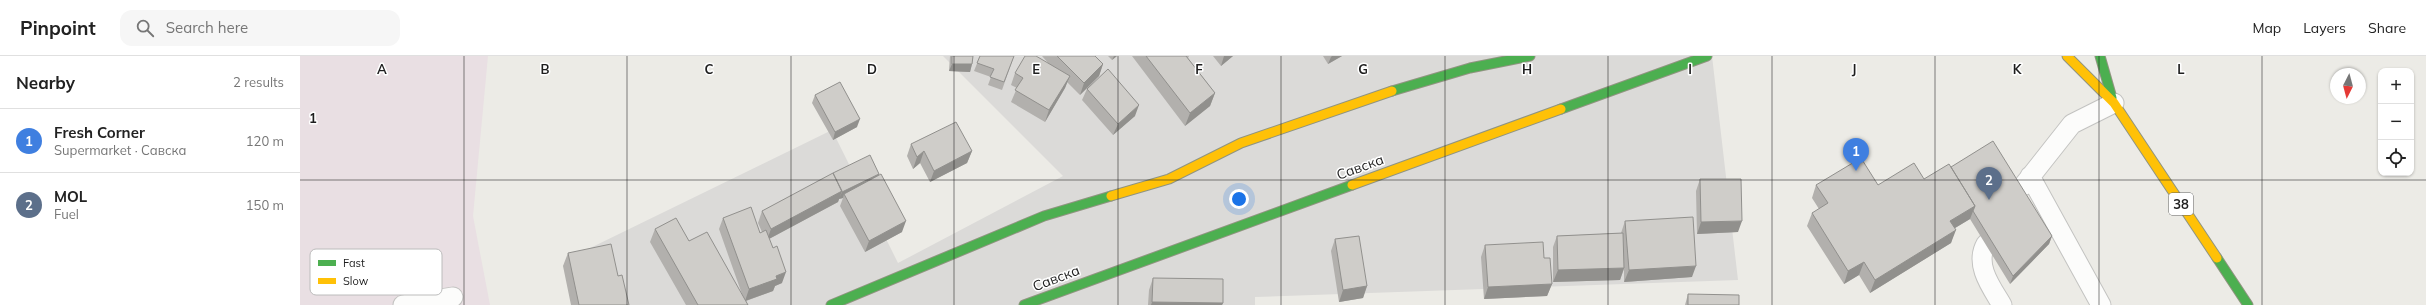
<!DOCTYPE html>
<html lang="en">
<head>
<meta charset="utf-8">
<style>
  :root { --surface:#fff; --page:#f6f6f6; --text:#222; --muted:#767676; --line:#e0e0e0; --accent:#ea580c }
  body { margin:0; font-family:Mulish,sans-serif; background:var(--page); color:var(--text) }
  .controls { position:absolute; right:12px; top:12px; display:grid; overflow:hidden; border-radius:8px; box-shadow:0 1px 3px #0004 }
  .controls button { width:36px; height:36px; display:grid; place-items:center; padding:0; border:0; border-bottom:1px solid var(--line); background:var(--surface); color:var(--text); font:20px sans-serif }
  .compass { position:absolute; left:2030px; top:12px; width:36px; height:36px; border-radius:50%; background:var(--surface); box-shadow:0 1px 3px #0004; rotate:186deg }
  .you { position:absolute; left:939px; top:143px; width:14px; height:14px; margin:-10px; border:3px solid #fff; border-radius:50%; background:#1a73e8; box-shadow:0 0 0 6px #1a73e833 }
  .badge { display:grid; place-items:center; width:26px; height:26px; border-radius:50%; background:var(--accent); color:#fff; font-size:13px; font-weight:700 }
  .pin { position:absolute; translate:-50% -33px; filter:drop-shadow(0 1px 2px #0008) }
  .pin::after { content:''; position:absolute; top:21px; width:14px; height:12px; background:inherit; clip-path:polygon(0 0,100% 0,50% 100%) }
  .list { margin:0; padding:0; list-style:none }
  h2 { display:flex; justify-content:space-between; align-items:center; height:52px; margin:0; padding:0 16px; font-size:17px }
  h2 small { font-size:13px; font-weight:400; color:var(--muted) }
  .list li { display:grid; grid-template-columns:26px 1fr auto; gap:12px; align-items:center; box-sizing:border-box; height:64px; padding:0 16px; border-top:1px solid var(--line) }
  .list b { display:block; font-size:15px; white-space:nowrap }
  .list p { margin:0; font-size:13px; white-space:nowrap; color:var(--muted) }
  .list em { font-size:13px; font-style:normal; color:var(--muted) }
  .icon { flex:none; width:22px; height:22px; fill:none; stroke:currentColor; stroke-width:2; stroke-linecap:round; stroke-linejoin:round }
  .map { position:relative; flex:none; width:2126px; height:249px; overflow:hidden }
  header { display:flex; align-items:center; gap:24px; box-sizing:border-box; height:56px; padding:0 20px; background:var(--surface); border-bottom:1px solid var(--line) }
  header strong { font-size:19px }
  nav { display:flex; gap:22px; margin-inline-start:auto; font-size:14px }
  .search { width:280px; height:36px; background:var(--page); display:flex; align-items:center; gap:10px; box-sizing:border-box; padding:0 14px; border-radius:12px; color:var(--muted); font-size:15px }
  main { display:flex }
  aside { flex:1; background:var(--surface) }
  .map>svg:first-child { display:block }
  .residential { fill:#dbdad8 }
  .industrial { fill:#e9dfe3 }
  .lines { fill:none; stroke-linecap:round; stroke-linejoin:round }
  .lane-casing { stroke:#c3c3c1; stroke-width:21 }
  .fast-casing { stroke:#909480; stroke-width:11 }
  .slow-casing { stroke:#909480; stroke-width:11 }
  .lane { stroke:#fcfcfb; stroke-width:19 }
  .fast { stroke:#4caf50; stroke-width:9 }
  .slow { stroke:#ffc107; stroke-width:9 }
  .wall { fill:#b2b0ad }
  .shaded-wall { fill:#91908d }
  .building { fill:#cfcdc9; stroke:#91908d }
  .grid { fill:none; stroke:#1e1e1e; stroke-width:1; stroke-opacity:0.55 }
  .labels { text-anchor:middle; dominant-baseline:central; stroke-width:3; stroke-linejoin:round; paint-order:stroke }
  .shield { fill:#fff; stroke:#626262; stroke-width:1 }
  .shield-label { font-size:13px; font-weight:bold; fill:#1e1e1e }
  .street-label { font-size:14px; fill:#1e1e1e; stroke:#fff }
  .key { fill:#fff; stroke:#bcbcbc; stroke-width:1 }
  .key-label { font-size:11px; fill:#1e1e1e }
  .grid-label { font-size:13px; text-anchor:middle; font-weight:bold; fill:#1e1e1e; stroke:#fff; stroke-width:3; stroke-linejoin:round; paint-order:stroke }
</style>
</head>
<body>
<header>
<strong>Pinpoint</strong>
<div class="search"><svg class="icon" aria-label="search" viewBox="0 0 24 24"><circle cx="10" cy="10" r="6"/><path d="M15 15l6 6"/></svg>Search here</div>
<nav><a>Map</a><a>Layers</a><a>Share</a></nav>
</header>
<main>
<aside>
<h2>Nearby<small>2 results</small></h2>
<ul class="list">
<li><span class="badge" style="background:#3f7fe0">1</span><div><b>Fresh Corner</b><p>Supermarket · Савска</p></div><em>120 m</em></li>
<li><span class="badge" style="background:#5c6f8a">2</span><div><b>MOL</b><p>Fuel</p></div><em>150 m</em></li>
</ul>
</aside>
<div class="map">
<svg width="2126" height="249" viewBox="0 0 2126 249">
  <rect width="100%" height="100%" fill="#ecebe6"/>
  <path class="residential" d="M 643,0 L 1412,0 L 1438,224 L 955,241 L 955,249 L 286,249 L 282,196 L 532,74 L 598,207 L 763,120 Z"/>
  <path class="industrial" d="M 0,0 L 188,0 L 173,160 L 190,249 L 0,249 Z"/>
  <g class="lines">
    <g class="lane-casing">
      <path id="lane" d="M 1730,120 L 1801,249
        M 1723,130 L 1772,68 L 1814,47
        M 1686,188 C 1674,209 1692,232 1702,249
        M 103,249 L 153,241"/>
    </g>
    <g class="fast-casing">
      <path id="fast" d="M 1800,0 L 1812,42
        M 1092,35 L 1170,12 L 1230,0
        M 1261,53 L 1407,0
        M 1917,202 L 1948,249
        M 531,249 L 744,160 L 811,140
        M 724,249 L 1052,129"/>
    </g>
    <g class="slow-casing">
      <path id="slow" d="M 1767,0 L 1814,47 L 1917,202
        M 1052,129 L 1261,53
        M 811,140 L 869,123 L 941,87 L 1092,35"/>
    </g>
    <use href="#lane" class="lane"/>
    <use href="#fast" class="fast"/>
    <use href="#slow" class="slow"/>
  </g>
  <path class="wall" d="M 650,0 L 673,0 L 672,8 L 670,16 L 649,15 Z
    M 680,0 L 714,0 L 702,34 L 688,29 L 691,21 L 674,15 Z
    M 742,0 L 795,0 L 803,8 L 799,20 L 780,39 L 767,26 L 765,32 L 745,66 L 711,46 L 717,32 L 711,29 L 715,17 L 749,8 Z
    M 808,0 L 817,0 L 812,4 Z
    M 832,0 L 889,0 L 888,2 L 915,37 L 910,50 L 885,70 Z
    M 913,0 L 933,0 L 921,10 Z
    M 1023,0 L 1042,0 L 1028,8 Z
    M 787,33 L 835,60 L 813,79 L 782,44 Z
    M 515,39 L 557,71 L 533,84 L 512,47 Z
    M 611,88 L 672,95 L 667,107 L 630,126 L 620,107 L 613,113 L 607,100 Z
    M 1651,111 L 1752,180 L 1749,188 L 1710,228 L 1670,163 L 1655,172 L 1651,187 L 1570,237 L 1559,219 L 1544,228 L 1507,170 L 1512,157 L 1519,153 L 1512,142 L 1516,129 L 1578,129 L 1624,123 Z
    M 533,117 L 579,118 L 579,120 L 602,176 L 565,196 L 540,150 L 543,142 L 539,143 L 538,146 L 469,183 L 482,227 L 475,230 L 473,235 L 446,245 L 448,249 L 386,249 L 350,186 L 355,173 L 389,185 L 443,241 L 419,173 L 423,162 L 460,177 L 462,176 L 458,167 L 462,155 L 533,118 Z
    M 1400,123 L 1438,176 L 1397,178 L 1396,135 Z
    M 1325,165 L 1392,221 L 1324,226 L 1324,213 L 1320,224 L 1253,226 L 1253,191 L 1257,180 L 1321,177 Z
    M 1035,183 L 1067,230 L 1063,242 L 1039,246 L 1031,195 Z
    M 1185,189 L 1244,202 L 1252,228 L 1247,240 L 1184,243 L 1181,201 Z
    M 268,197 L 318,220 L 329,249 L 271,249 L 263,210 Z
    M 853,222 L 923,247 L 922,249 L 848,249 L 849,234 Z
    M 1388,238 L 1439,249 L 1385,249 Z"/>
  <path class="shaded-wall" d="M 814,0 L 817,0 L 812,4 Z
    M 924,0 L 933,0 L 921,10 Z
    M 1032,0 L 1042,0 L 1028,8 L 1031,1 Z
    M 652,8 L 672,8 L 670,16 L 649,15 Z
    M 803,8 L 799,20 L 780,39 L 784,27 Z
    M 770,20 L 765,32 L 745,66 L 749,54 Z
    M 915,37 L 910,50 L 885,70 L 890,57 Z
    M 839,49 L 835,60 L 813,79 L 818,68 Z
    M 560,63 L 557,71 L 533,84 L 535,76 Z
    M 624,95 L 620,107 L 613,113 L 617,101 Z
    M 672,95 L 667,107 L 630,126 L 634,115 Z
    M 579,118 L 577,126 L 544,138 L 543,142 L 539,143 L 542,136 Z
    M 542,135 L 538,146 L 467,184 L 471,173 Z
    M 1675,150 L 1670,163 L 1645,178 L 1650,165 Z
    M 606,165 L 602,176 L 565,196 L 569,185 Z
    M 1442,165 L 1438,176 L 1397,178 L 1401,166 Z
    M 1656,174 L 1651,187 L 1570,237 L 1575,224 Z
    M 1752,180 L 1749,188 L 1710,228 L 1713,220 Z
    M 1564,206 L 1559,219 L 1544,228 L 1548,215 Z
    M 1396,210 L 1392,221 L 1324,226 L 1329,214 Z
    M 1324,212 L 1320,224 L 1253,226 L 1258,214 Z
    M 486,216 L 482,227 L 475,230 L 473,235 L 445,245 L 449,233 L 476,220 Z
    M 1252,228 L 1247,240 L 1184,243 L 1188,231 Z
    M 1067,230 L 1063,242 L 1039,246 L 1043,234 Z
    M 852,246 L 923,247 L 922,249 L 851,249 Z"/>
  <path class="building" d="M 652,0 L 673,0 L 672,8 L 652,8 Z
    M 680,0 L 714,0 L 704,26 L 690,21 L 694,13 L 677,7 Z
    M 725,0 L 736,0 L 770,20 L 749,54 L 715,34 L 723,22 L 715,17 Z
    M 757,0 L 795,0 L 803,8 L 784,27 Z
    M 846,0 L 886,0 L 915,37 L 890,57 Z
    M 808,13 L 839,49 L 818,68 L 787,33 Z
    M 540,26 L 560,63 L 535,76 L 515,39 Z
    M 656,66 L 672,95 L 634,115 L 624,95 L 617,101 L 611,88 Z
    M 1693,85 L 1752,180 L 1713,220 L 1673,155 L 1675,150 L 1651,111 Z
    M 570,99 L 579,118 L 542,136 L 533,117 Z
    M 1561,102 L 1578,129 L 1614,107 L 1624,123 L 1649,108 L 1675,150 L 1650,165 L 1656,174 L 1575,224 L 1564,206 L 1548,215 L 1512,157 L 1528,147 L 1516,129 Z
    M 533,117 L 542,135 L 471,173 L 462,155 Z
    M 581,118 L 606,165 L 569,185 L 544,138 Z
    M 1400,123 L 1441,123 L 1442,165 L 1401,166 Z
    M 451,151 L 460,177 L 466,174 L 473,192 L 477,190 L 486,216 L 476,220 L 477,223 L 449,233 L 423,162 Z
    M 1393,161 L 1396,210 L 1329,214 L 1325,165 Z
    M 376,162 L 389,185 L 407,176 L 448,249 L 398,249 L 355,173 Z
    M 1323,177 L 1324,212 L 1258,214 L 1257,180 Z
    M 1059,180 L 1067,230 L 1043,234 L 1035,183 Z
    M 1243,186 L 1244,202 L 1250,202 L 1252,228 L 1188,231 L 1185,189 Z
    M 311,188 L 318,220 L 322,219 L 329,249 L 279,249 L 268,197 Z
    M 853,222 L 923,223 L 923,247 L 852,246 Z
    M 1388,238 L 1439,239 L 1439,249 L 1388,249 Z"/>
  <path class="grid" d="M 164,0 L 164,249M 327,0 L 327,249M 491,0 L 491,249M 654,0 L 654,249M 818,0 L 818,249M 981,0 L 981,249M 1145,0 L 1145,249M 1308,0 L 1308,249M 1472,0 L 1472,249M 1635,0 L 1635,249M 1799,0 L 1799,249M 1962,0 L 1962,249M 0,124 L 2126,124"/>
  <g class="labels">
    <rect class="shield" x="1869" y="137" width="24" height="22" rx="3"/>
    <g class="shield-label">
      <text x="1881" y="148">38</text>
    </g>
    <g class="street-label">
      <text transform="translate(1060 111) rotate(-20)">Савска</text>
      <text transform="translate(756 222) rotate(-21)">Савска</text>
    </g>
  </g>
  <rect x="10" y="193" width="132" height="46" rx="6" class="key"/>
  <rect x="18" y="204" width="18" height="6" fill="#4caf50"/>
  <rect x="18" y="222" width="18" height="6" fill="#ffc107"/>
  <g class="key-label">
    <text x="43" y="211">Fast</text>
    <text x="43" y="229">Slow</text>
  </g>
  <g class="grid-label">
    <text x="82" y="18">A</text>
    <text x="245" y="18">B</text>
    <text x="409" y="18">C</text>
    <text x="572" y="18">D</text>
    <text x="736" y="18">E</text>
    <text x="899" y="18">F</text>
    <text x="1063" y="18">G</text>
    <text x="1227" y="18">H</text>
    <text x="1390" y="18">I</text>
    <text x="1554" y="18">J</text>
    <text x="1717" y="18">K</text>
    <text x="1881" y="18">L</text>
    <text x="13" y="67">1</text>
  </g>
</svg>
<div class="controls">
<button>+</button>
<button>−</button>
<button><svg class="icon" aria-label="locate" viewBox="0 0 24 24"><circle cx="12" cy="12" r="6"/><path d="M12 2v4M12 18v4M2 12h4M18 12h4"/></svg></button>
</div>
<svg class="compass" viewBox="-18 -18 36 36"><path d="M0-13l5 13h-10z" fill="#e53935"/><path d="M0 13l5-13h-10z" fill="#767676"/></svg>
<div class="you"></div>
<div class="pin badge" style="left:1556px;top:115px;background:#3f7fe0">1</div>
<div class="pin badge" style="left:1689px;top:144px;background:#5c6f8a">2</div>
</div>
</main>
</body>
</html>
